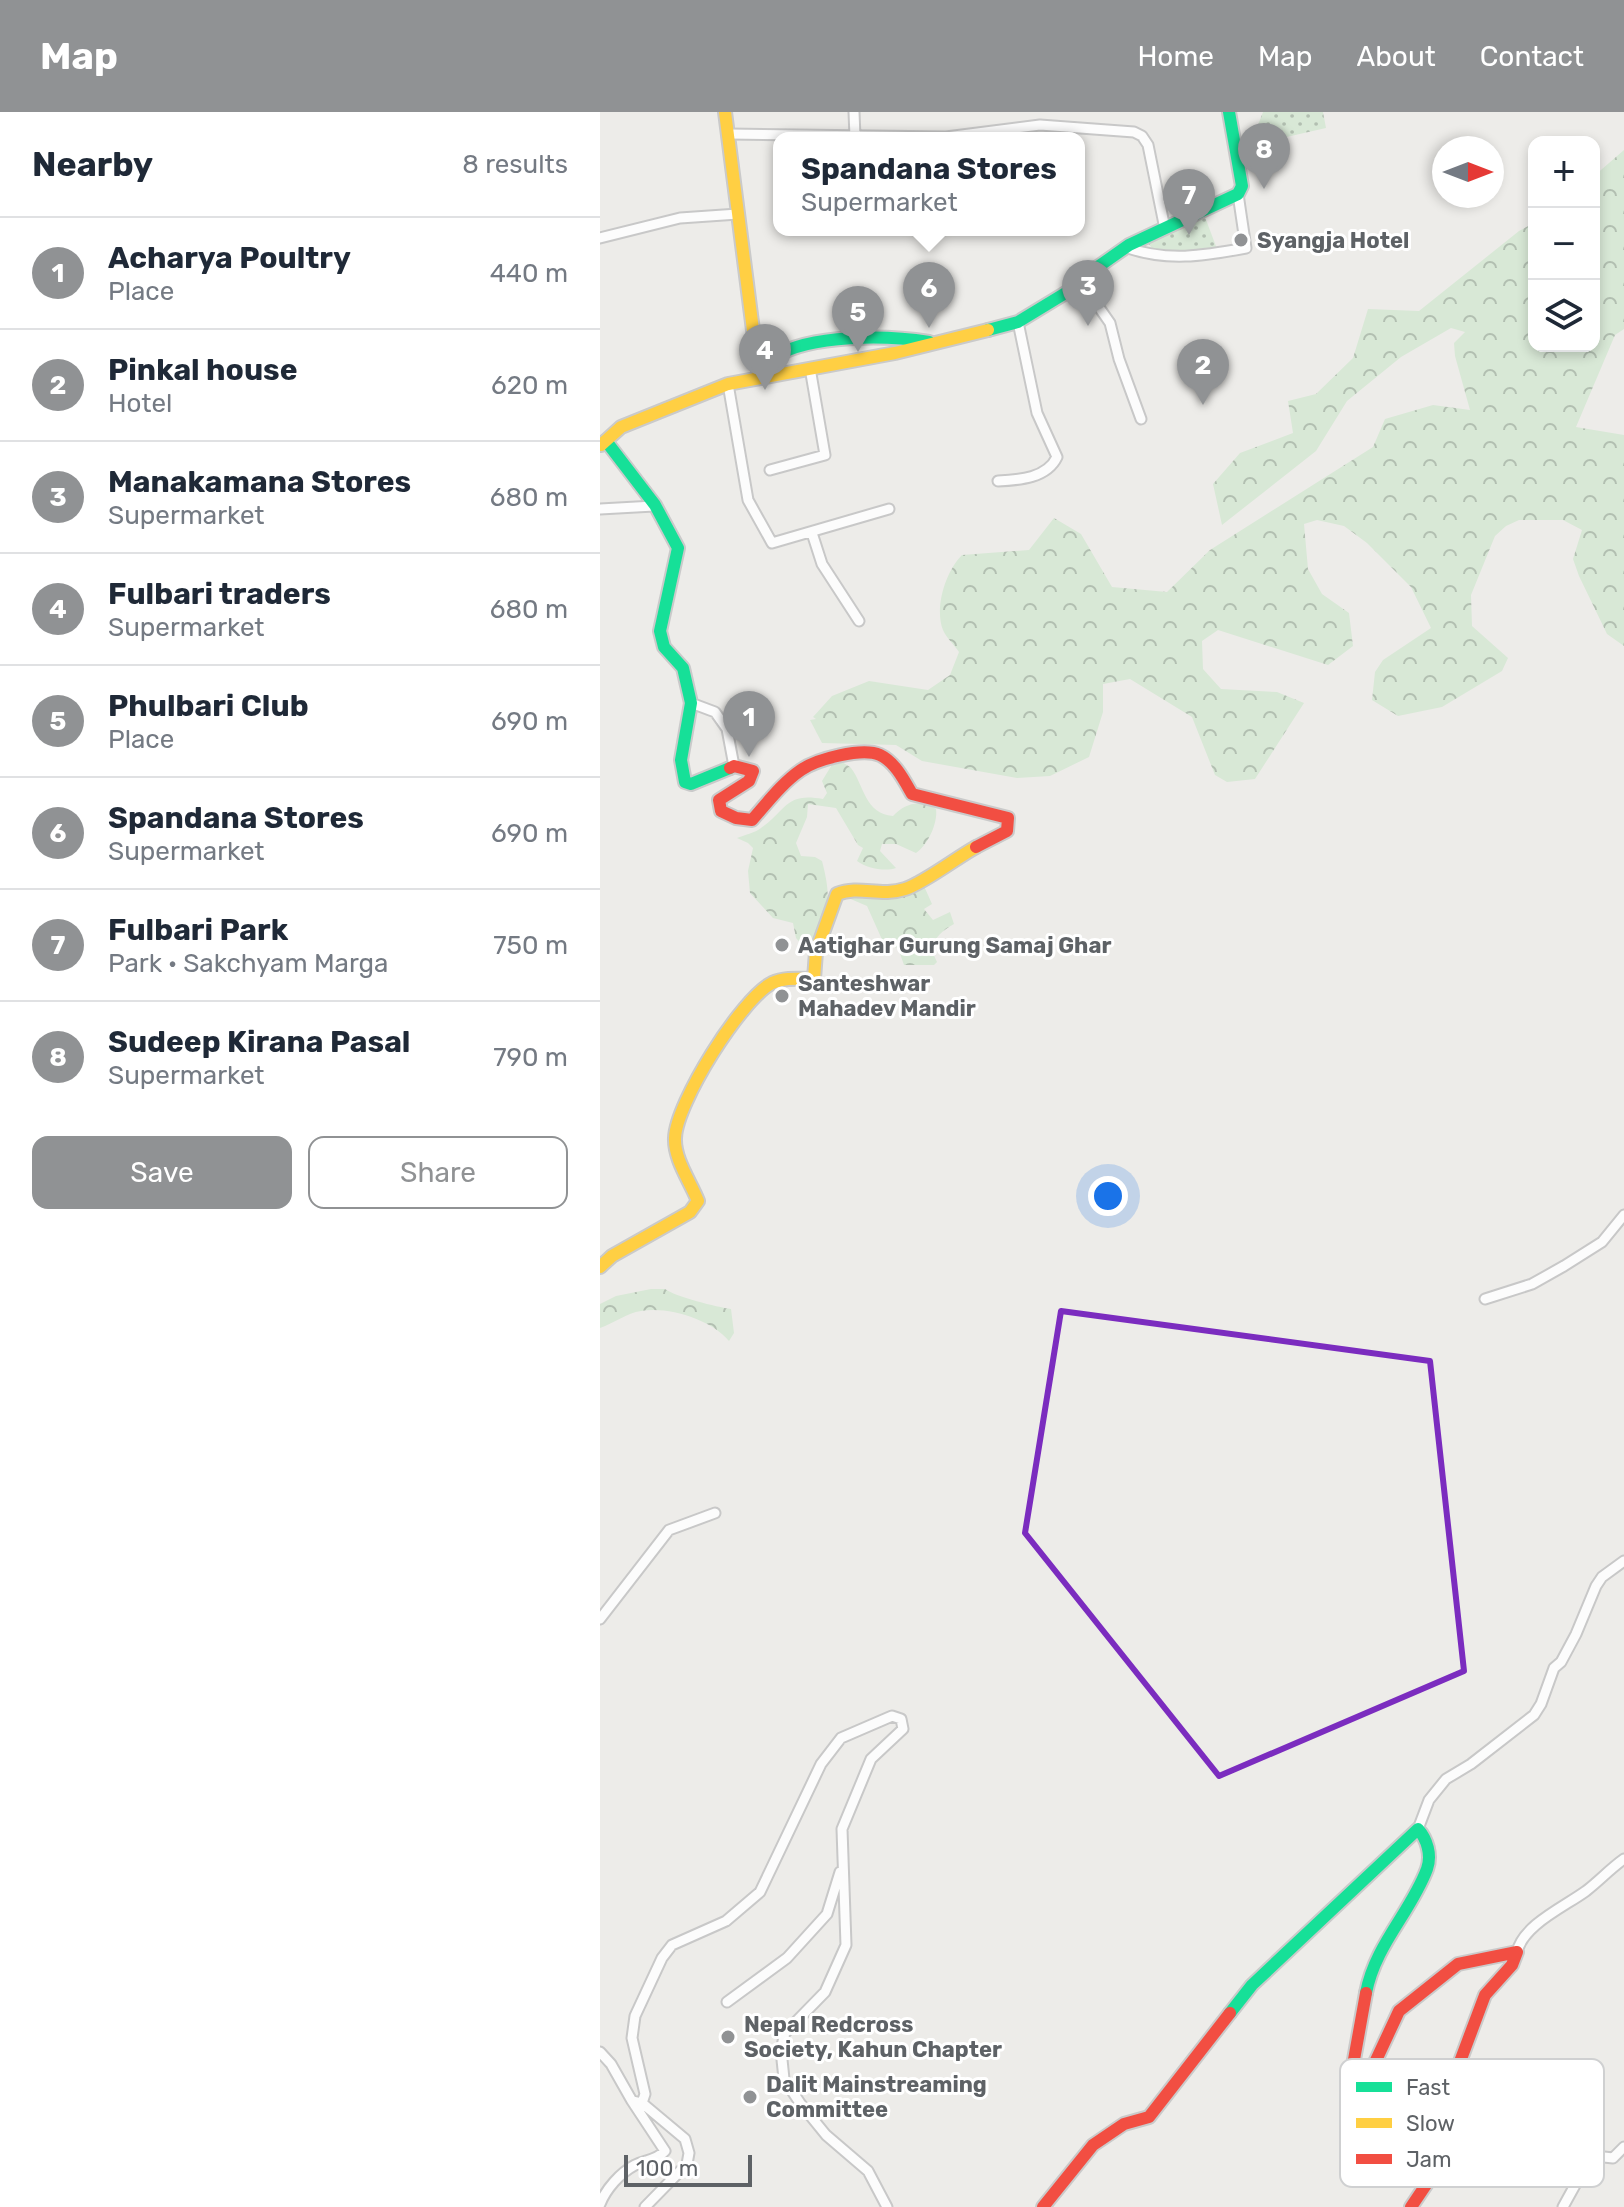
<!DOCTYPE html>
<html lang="en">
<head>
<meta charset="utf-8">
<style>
  :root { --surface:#fff; --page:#f6f6f7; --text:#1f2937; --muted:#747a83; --line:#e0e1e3; --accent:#909294 }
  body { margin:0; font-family:Rubik,sans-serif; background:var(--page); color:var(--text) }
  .controls { position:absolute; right:24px; top:24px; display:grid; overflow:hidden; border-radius:16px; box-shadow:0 4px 12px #0003 }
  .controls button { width:72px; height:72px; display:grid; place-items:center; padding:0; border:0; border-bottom:2px solid var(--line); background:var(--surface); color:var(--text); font:40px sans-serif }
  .compass { position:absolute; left:832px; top:24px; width:72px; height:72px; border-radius:50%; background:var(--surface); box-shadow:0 4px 12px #0003; rotate:90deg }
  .scale { position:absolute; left:24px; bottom:20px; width:128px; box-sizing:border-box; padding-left:8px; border:4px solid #5e6266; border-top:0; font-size:22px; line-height:28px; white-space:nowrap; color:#5e6266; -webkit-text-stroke:6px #fff; paint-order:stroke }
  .you { position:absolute; left:508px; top:1084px; width:28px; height:28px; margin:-20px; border:6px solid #fff; border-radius:50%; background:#1a73e8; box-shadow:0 0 0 12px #1a73e833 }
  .badge { display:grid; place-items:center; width:52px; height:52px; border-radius:50%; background:var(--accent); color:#fff; font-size:26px; font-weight:700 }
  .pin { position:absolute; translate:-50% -66px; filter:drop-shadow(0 2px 4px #0008) }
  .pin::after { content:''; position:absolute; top:42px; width:28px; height:24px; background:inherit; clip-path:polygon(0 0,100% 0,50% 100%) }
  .popup { position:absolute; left:173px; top:20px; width:312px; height:104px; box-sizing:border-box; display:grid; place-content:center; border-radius:16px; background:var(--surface); filter:drop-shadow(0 2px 6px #0005); font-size:26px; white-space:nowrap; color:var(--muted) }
  .popup b { font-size:30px; color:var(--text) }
  .popup::after { content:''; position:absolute; left:50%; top:100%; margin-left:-16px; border:16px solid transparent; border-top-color:var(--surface) }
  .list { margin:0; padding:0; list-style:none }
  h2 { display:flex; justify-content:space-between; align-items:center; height:104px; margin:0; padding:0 32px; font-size:34px }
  h2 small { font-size:26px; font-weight:400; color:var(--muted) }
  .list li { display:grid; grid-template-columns:52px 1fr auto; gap:24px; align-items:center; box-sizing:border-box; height:112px; padding:0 32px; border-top:2px solid var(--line) }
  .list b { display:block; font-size:30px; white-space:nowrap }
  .list p { margin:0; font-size:26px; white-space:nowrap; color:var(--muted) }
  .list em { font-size:26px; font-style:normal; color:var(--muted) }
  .actions { display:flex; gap:16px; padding:24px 32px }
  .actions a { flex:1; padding:18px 0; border:2px solid var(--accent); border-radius:16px; text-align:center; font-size:28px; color:var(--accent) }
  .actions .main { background:var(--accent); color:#fff }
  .icon { flex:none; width:44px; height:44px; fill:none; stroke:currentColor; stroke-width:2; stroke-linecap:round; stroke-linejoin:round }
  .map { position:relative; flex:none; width:1024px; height:2095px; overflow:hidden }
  header { display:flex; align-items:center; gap:48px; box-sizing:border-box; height:112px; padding:0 40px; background:var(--accent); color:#fff }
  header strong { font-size:38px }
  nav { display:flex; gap:44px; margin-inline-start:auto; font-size:28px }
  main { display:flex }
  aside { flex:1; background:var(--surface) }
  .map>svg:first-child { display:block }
  .grass { fill:url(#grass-dots) }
  .forest { fill:url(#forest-crowns) }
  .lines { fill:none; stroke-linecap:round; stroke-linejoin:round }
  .street-casing { stroke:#c8c8c8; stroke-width:13 }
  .fast-casing { stroke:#cacaca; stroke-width:16 }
  .slow-casing { stroke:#cacaca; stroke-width:16 }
  .jam-casing { stroke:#cacaca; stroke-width:16 }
  .street { stroke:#fcfcfc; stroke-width:9 }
  .fast { stroke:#16e098; stroke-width:12 }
  .slow { stroke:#ffcf43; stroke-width:12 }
  .jam { stroke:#f24e42; stroke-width:12 }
  .marked { fill:none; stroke:#7b2cbf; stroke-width:6; stroke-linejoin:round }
  .poi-dot { fill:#909294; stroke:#fff; stroke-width:3 }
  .labels { text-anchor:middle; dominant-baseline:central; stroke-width:6; stroke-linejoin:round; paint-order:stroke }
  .poi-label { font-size:22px; font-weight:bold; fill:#5e6266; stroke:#fff; text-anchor:start }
  .key { fill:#fff; stroke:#cfd0d1; stroke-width:2 }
  .key-label { font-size:22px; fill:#5e6266 }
</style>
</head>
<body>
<header>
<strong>Map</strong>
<nav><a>Home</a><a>Map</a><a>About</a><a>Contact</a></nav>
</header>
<main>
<aside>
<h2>Nearby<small>8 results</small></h2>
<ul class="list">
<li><span class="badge">1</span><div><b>Acharya Poultry</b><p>Place</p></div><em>440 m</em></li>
<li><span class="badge">2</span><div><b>Pinkal house</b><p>Hotel</p></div><em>620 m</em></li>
<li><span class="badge">3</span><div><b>Manakamana Stores</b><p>Supermarket</p></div><em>680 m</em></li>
<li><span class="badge">4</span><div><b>Fulbari traders</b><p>Supermarket</p></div><em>680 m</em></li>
<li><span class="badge">5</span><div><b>Phulbari Club</b><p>Place</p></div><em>690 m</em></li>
<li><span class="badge">6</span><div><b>Spandana Stores</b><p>Supermarket</p></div><em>690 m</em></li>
<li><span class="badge">7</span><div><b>Fulbari Park</b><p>Park · Sakchyam Marga</p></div><em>750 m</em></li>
<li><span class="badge">8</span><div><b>Sudeep Kirana Pasal</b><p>Supermarket</p></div><em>790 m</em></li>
</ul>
<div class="actions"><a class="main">Save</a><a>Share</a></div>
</aside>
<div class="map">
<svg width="1024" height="2095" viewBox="0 0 1024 2095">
  <defs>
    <pattern id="grass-dots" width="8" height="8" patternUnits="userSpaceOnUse" patternTransform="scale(2)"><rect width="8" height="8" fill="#d8e8d6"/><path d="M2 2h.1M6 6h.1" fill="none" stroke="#b2bfb1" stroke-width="1.8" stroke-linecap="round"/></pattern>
    <pattern id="forest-crowns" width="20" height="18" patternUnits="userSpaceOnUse" patternTransform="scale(2)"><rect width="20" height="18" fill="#d8e8d6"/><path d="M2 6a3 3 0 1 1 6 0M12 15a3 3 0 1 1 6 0" fill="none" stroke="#b2bfb1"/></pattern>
  </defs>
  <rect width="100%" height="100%" fill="#edece9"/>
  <path class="grass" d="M 663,0 L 723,0 L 726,16 L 660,31 L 658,13 Z
    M 605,105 L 617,137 L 555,140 L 548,131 Z"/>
  <path class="forest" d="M 1024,38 L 1024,217 L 1015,223 L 976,315 L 1024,323 L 1024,534 L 1007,522 L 979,464 L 973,447 L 982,418 L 963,408 L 919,408 L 906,414 L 895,424 L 871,483 L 872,514 L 908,546 L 902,559 L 842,595 L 798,604 L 772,588 L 775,560 L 783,548 L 831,516 L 811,475 L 767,431 L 744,414 L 717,408 L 704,412 L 708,457 L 722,482 L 749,501 L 753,534 L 728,553 L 618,518 L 602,529 L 603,557 L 621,577 L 677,580 L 704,591 L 655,667 L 627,670 L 615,663 L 592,605 L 530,567 L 503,572 L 503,600 L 489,645 L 450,664 L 417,666 L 322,649 L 296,633 L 222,631 L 210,608 L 216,607 L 213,605 L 232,584 L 269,569 L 328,578 L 350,563 L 359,540 C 354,533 346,525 343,518 C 334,495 346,459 362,443 L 429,438 L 454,406 L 481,422 L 512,475 L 567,480 L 610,438 L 773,335 L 785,307 L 833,293 L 870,298 L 855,244 L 854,231 L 865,220 L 851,216 L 801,245 L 747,289 L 716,339 L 622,413 L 613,372 L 640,341 L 693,321 L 688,289 L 716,282 L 753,246 L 768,197 L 819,199 L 919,119 L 934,111 L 934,234 L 994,234 L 994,64 Z
    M 240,649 C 243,651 248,653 251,656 C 264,673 265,702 293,704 C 305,691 320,687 336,697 C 338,711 328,733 316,741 L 296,732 L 282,732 L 280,739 L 296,756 C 285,760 266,756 257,749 L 263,736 L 258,733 L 236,696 L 208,692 L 207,705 L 196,731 L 201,744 L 215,745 L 222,749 C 232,788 229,797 212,833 L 205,836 L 196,826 L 193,811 L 173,806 L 150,781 L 148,759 L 153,736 L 148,731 L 137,726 C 144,723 155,721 161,716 C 187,698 185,680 223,687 L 227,681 L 222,669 L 233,651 Z
    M 324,774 L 332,792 L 324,797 L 333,808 L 350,800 L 354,812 C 342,819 336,824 331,837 L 337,850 L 334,853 L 304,853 L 298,836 L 284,832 L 267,794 L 246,785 L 297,787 Z
    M 51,1177 L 65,1177 C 76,1185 117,1195 131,1197 L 134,1221 L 129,1229 C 112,1208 69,1194 41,1199 C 27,1201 14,1211 0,1216 L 0,1192 L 16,1184 Z"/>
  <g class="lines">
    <g class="street-casing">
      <path id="street" d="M 254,0 L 255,25
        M 129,22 L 346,25 L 440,13 L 534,20 L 542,24 L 548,33 L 565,117
        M 0,126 L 80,106 L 138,102
        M 525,135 C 567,150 603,144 646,136 L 638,82
        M 482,171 L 510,211 L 519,247 L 541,307
        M 128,272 L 148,388 L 172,431 L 289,397
        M 170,358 L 225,343 L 210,256
        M 398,369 C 420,368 447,366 457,345 L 437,301 L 418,210
        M 0,397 L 54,394
        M 212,421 L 222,452 L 259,509
        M 91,591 L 115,600 L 127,617 L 134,654
        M 885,1187 L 932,1172 L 964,1154 L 1002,1130 L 1024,1103
        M 0,1507 L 69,1418 L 115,1401
        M 818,1717 L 829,1688 L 846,1667 L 871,1652 L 934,1603 L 941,1592 L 954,1556 L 961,1550 L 976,1522 L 996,1474 L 1002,1465 L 1024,1449
        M 917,1840 C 923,1813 964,1795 986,1779 C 999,1769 1010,1757 1024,1747
        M 127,1890 L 187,1846 L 227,1802 L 240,1760
        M 0,1940 L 11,1952 L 32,1989 L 42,1991 L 85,2027 L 89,2041 L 87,2052 L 45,2095
        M 42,1991 L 45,1982 L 32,1926 L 35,1904 L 62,1846 L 72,1833 L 126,1809 L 160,1780 L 221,1652 L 241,1626 L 292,1604 L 301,1607 L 303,1617 L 271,1647 L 242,1717 L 246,1833 L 225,1880 L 185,1921 L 181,1938 L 184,1967 L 200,1991 L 226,2023 L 268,2059 L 287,2095
        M 0,2092 C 6,2077 20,2061 35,2053 C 45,2048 57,2048 65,2039 L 32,1989
        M 963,2095 L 990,2046 L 995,2044 L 1013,2046 L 1024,2035"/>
    </g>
    <g class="fast-casing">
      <path id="fast" d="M 388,218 L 418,210 L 482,171 L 492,159 L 529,133 L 638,82 L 642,74 L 629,0
        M 159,265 C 163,258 167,250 174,245 C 211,222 287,223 329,230
        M 6,329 L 55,393 L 78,436 L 60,519 L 64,535 L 83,556 L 91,591 L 81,648 L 85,670 L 91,672 L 130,656
        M 630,1901 L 652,1873 L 818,1717 C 827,1727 832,1743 827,1757 C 811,1800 775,1833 766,1881"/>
    </g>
    <g class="slow-casing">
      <path id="slow" d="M 125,0 L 159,265
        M 1,333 L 21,315 L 128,272 L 295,241 L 388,218
        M 0,1155 L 12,1144 L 90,1100 L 98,1089 C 90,1069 74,1047 75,1026 C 76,991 141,887 172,871 C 185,865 200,867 214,867 L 216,840 L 237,782 C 259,773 281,785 305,777 C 324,771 356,746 376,735"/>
    </g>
    <g class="jam-casing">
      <path id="jam" d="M 130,656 L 134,654 L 153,659 L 149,669 L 119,688 L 121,699 L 136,706 L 152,708 C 167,691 182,671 201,658 C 217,647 262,635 280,643 C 295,650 304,668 312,682 L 408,706 L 407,719 L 376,735
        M 766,1881 L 750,1970 L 756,1978 L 765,1972 L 799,1899 L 858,1852 L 917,1840 L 912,1853 L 885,1883 L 855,1963 L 840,2052 L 811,2095
        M 443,2095 L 493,2033 L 524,2012 L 549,2005 L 630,1901"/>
    </g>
    <use href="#street" class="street"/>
    <use href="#fast" class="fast"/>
    <use href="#slow" class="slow"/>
    <use href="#jam" class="jam"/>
  </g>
  <path class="marked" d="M 461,1199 L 830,1249 L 864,1559 L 619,1664 L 425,1421 Z"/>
  <g class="poi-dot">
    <circle cx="641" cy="128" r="8"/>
    <circle cx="182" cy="833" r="8"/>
    <circle cx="182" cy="884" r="8"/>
    <circle cx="128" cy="1925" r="8"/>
    <circle cx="150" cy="1985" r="8"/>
  </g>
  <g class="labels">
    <g class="poi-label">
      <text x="657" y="128">Syangja Hotel</text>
      <text x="198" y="833">Aatighar Gurung Samaj Ghar</text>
      <text x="198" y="871">Santeshwar<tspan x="198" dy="25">Mahadev Mandir</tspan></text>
      <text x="144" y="1912">Nepal Redcross<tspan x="144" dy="25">Society, Kahun Chapter</tspan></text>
      <text x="166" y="1972">Dalit Mainstreaming<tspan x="166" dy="25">Committee</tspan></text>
    </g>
  </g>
  <rect x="740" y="1947" width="264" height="128" rx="12" class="key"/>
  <rect x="756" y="1970" width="36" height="10" fill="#16e098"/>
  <rect x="756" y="2006" width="36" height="10" fill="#ffcf43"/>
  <rect x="756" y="2042" width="36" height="10" fill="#f24e42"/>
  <g class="key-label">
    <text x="806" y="1983">Fast</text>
    <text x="806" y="2019">Slow</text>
    <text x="806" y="2055">Jam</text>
  </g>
</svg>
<div class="controls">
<button>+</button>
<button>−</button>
<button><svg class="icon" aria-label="layers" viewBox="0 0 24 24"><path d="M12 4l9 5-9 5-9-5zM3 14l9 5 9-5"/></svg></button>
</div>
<svg class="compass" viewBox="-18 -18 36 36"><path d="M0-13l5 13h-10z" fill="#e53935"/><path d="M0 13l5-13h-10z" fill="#747a83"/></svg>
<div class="scale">100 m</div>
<div class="you"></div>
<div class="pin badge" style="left:149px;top:645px">1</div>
<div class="pin badge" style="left:603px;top:293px">2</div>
<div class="pin badge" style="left:488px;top:214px">3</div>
<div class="pin badge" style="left:165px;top:278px">4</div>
<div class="pin badge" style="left:258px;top:240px">5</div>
<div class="pin badge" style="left:329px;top:216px">6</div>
<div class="popup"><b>Spandana Stores</b>Supermarket</div>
<div class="pin badge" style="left:589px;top:123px">7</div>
<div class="pin badge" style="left:664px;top:77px">8</div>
</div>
</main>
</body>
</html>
